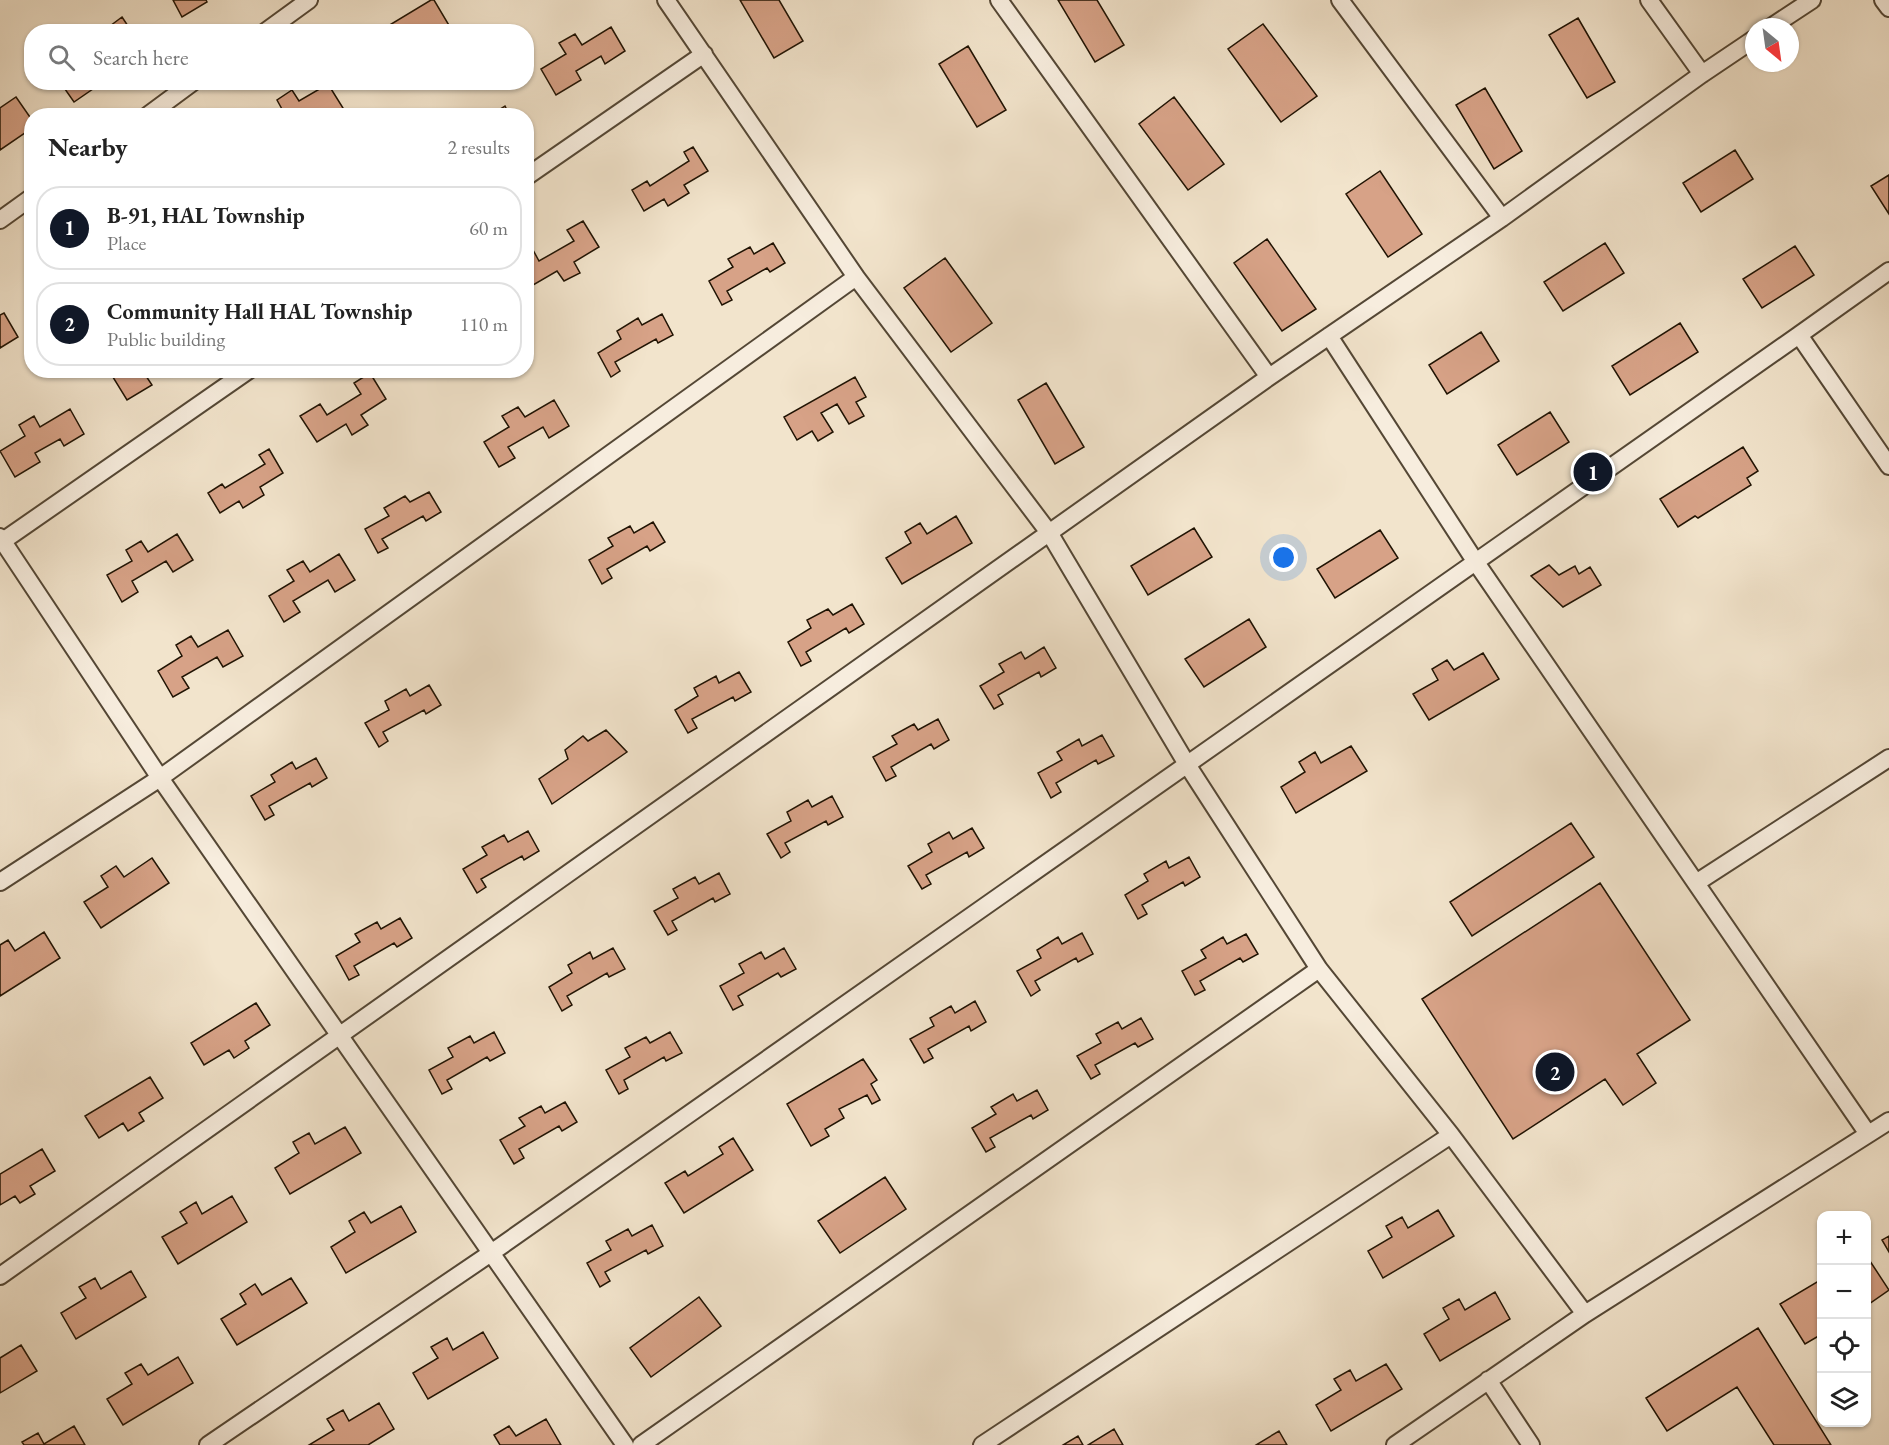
<!DOCTYPE html>
<html lang="en">
<head>
<meta charset="utf-8">
<style>
  :root { --surface:#fff; --page:#f2f2f2; --text:#222; --muted:#767676; --line:#e0e0e0; --accent:#111827 }
  body { margin:0; font-family:"EB Garamond",serif; background:var(--page); color:var(--text) }
  .controls { position:absolute; right:18px; bottom:18px; display:grid; overflow:hidden; border-radius:12px; box-shadow:0 2px 4px #0004 }
  .controls button { width:54px; height:54px; display:grid; place-items:center; padding:0; border:0; border-bottom:2px solid var(--line); background:var(--surface); color:var(--text); font:30px sans-serif }
  .compass { position:absolute; left:1745px; top:18px; width:54px; height:54px; border-radius:50%; background:var(--surface); box-shadow:0 2px 4px #0004; rotate:151deg }
  .you { position:absolute; left:1284px; top:558px; width:21px; height:21px; margin:-15px; border:4px solid #fff; border-radius:50%; background:#1a73e8; box-shadow:0 0 0 9px #1a73e833 }
  .badge { display:grid; place-items:center; width:39px; height:39px; border-radius:50%; background:var(--accent); color:#fff; font-size:20px; font-weight:700 }
  .pin { position:absolute; translate:-50% -50%; border:3px solid #fff; box-shadow:0 2px 6px #0006 }
  .list { margin:0; padding:0; list-style:none }
  h2 { display:flex; justify-content:space-between; align-items:center; height:78px; margin:0; padding:0 24px; font-size:26px }
  h2 small { font-size:20px; font-weight:400; color:var(--muted) }
  .list li { display:grid; grid-template-columns:39px 1fr auto; gap:18px; align-items:center; box-sizing:border-box; height:84px; margin:0 12px 12px; padding:0 12px; border:2px solid var(--line); border-radius:24px }
  .list b { display:block; font-size:22px; white-space:nowrap }
  .list p { margin:0; font-size:20px; white-space:nowrap; color:var(--muted) }
  .list em { font-size:20px; font-style:normal; color:var(--muted) }
  .icon { flex:none; width:33px; height:33px; fill:none; stroke:currentColor; stroke-width:2; stroke-linecap:round; stroke-linejoin:round }
  .map { position:relative; flex:none; width:1889px; height:1445px; overflow:hidden }
  .search { position:absolute; background:var(--surface); box-shadow:0 2px 4px #0004; left:24px; top:24px; width:510px; height:66px; display:flex; align-items:center; gap:15px; box-sizing:border-box; padding:0 21px; border-radius:24px; color:var(--muted); font-size:22px }
  .panel { position:absolute; background:var(--surface); box-shadow:0 2px 4px #0004; left:24px; top:108px; width:510px; height:270px; border-radius:24px }
  .map>svg:first-child { display:block }
  .building { fill:#d7a287; stroke:#201303; stroke-width:1.5 }
  .lines { fill:none; stroke-linecap:round; stroke-linejoin:round }
  .lane-casing { stroke:#544735; stroke-width:20 }
  .lane { stroke:#f7edde; stroke-width:16 }
</style>
</head>
<body>
<div class="map">
<svg width="1889" height="1445" viewBox="0 0 1889 1445">
  <rect width="100%" height="100%" fill="#f2e4cc"/>
  <filter id="stains"><feTurbulence type="fractalNoise" baseFrequency=".00333" numOctaves="4"/><feColorMatrix values="0 0 0 0 .2 0 0 0 0 .09 0 0 0 0 .02 0 0 0 .5 -.17"/></filter>
  <radialGradient id="worn" r=".72"><stop offset=".6" stop-color="#630" stop-opacity="0"/><stop offset="1" stop-color="#630" stop-opacity=".3"/></radialGradient>
  <path class="building" d="M 173,0 L 206,0 L 207,2 L 182,17 Z
    M 431,0 L 434,0 L 453,32 L 378,32 Z
    M 740,0 L 779,0 L 803,41 L 774,58 Z
    M 1058,0 L 1097,0 L 1124,45 L 1095,62 Z
    M 122,17 L 132,32 L 102,32 Z
    M 1578,18 L 1615,82 L 1587,98 L 1549,35 Z
    M 1263,24 L 1317,96 L 1281,122 L 1228,49 Z
    M 611,27 L 625,51 L 605,64 L 601,56 L 576,71 L 581,80 L 556,95 L 541,69 L 566,54 L 559,43 L 575,34 L 582,45 Z
    M 968,46 L 1006,110 L 977,127 L 939,64 Z
    M 60,82 L 103,82 L 74,102 Z
    M 328,84 L 343,108 L 330,116 L 320,116 L 318,113 L 314,116 L 275,116 L 283,111 L 277,100 L 292,90 L 299,101 Z
    M 1485,88 L 1522,151 L 1494,169 L 1456,105 Z
    M 16,97 L 32,120 L 32,128 L 0,150 L 0,108 Z
    M 1174,97 L 1224,164 L 1188,190 L 1139,124 Z
    M 505,106 L 510,116 L 489,116 Z
    M 693,147 L 708,171 L 684,185 L 689,193 L 668,206 L 664,199 L 644,211 L 632,190 L 647,181 L 650,186 L 689,161 L 684,152 Z
    M 1735,150 L 1753,179 L 1701,212 L 1683,183 Z
    M 1380,171 L 1422,234 L 1388,257 L 1346,194 Z
    M 1889,175 L 1889,214 L 1871,186 Z
    M 583,221 L 599,247 L 574,262 L 580,273 L 564,281 L 557,271 L 528,288 L 526,254 L 533,250 L 539,261 L 574,241 L 567,230 Z
    M 1267,239 L 1316,309 L 1282,331 L 1234,263 Z
    M 773,243 L 785,263 L 770,272 L 767,268 L 727,291 L 732,300 L 722,305 L 709,281 L 733,267 L 728,259 L 750,247 L 754,254 Z
    M 1605,243 L 1624,273 L 1563,311 L 1544,282 Z
    M 1795,246 L 1814,275 L 1762,308 L 1743,279 Z
    M 945,258 L 992,323 L 951,352 L 904,288 Z
    M 4,313 L 18,337 L 0,348 L 0,315 Z
    M 662,314 L 673,335 L 658,343 L 656,339 L 615,362 L 620,371 L 611,377 L 598,353 L 621,339 L 617,331 L 638,318 L 642,325 Z
    M 1680,323 L 1698,352 L 1630,395 L 1612,366 Z
    M 1481,332 L 1499,361 L 1447,394 L 1429,365 Z
    M 116,370 L 155,370 L 146,376 L 152,385 L 127,400 L 111,374 Z
    M 370,373 L 386,399 L 361,415 L 368,425 L 352,435 L 346,424 L 317,442 L 300,416 L 320,404 L 327,415 L 361,394 L 354,383 Z
    M 855,377 L 866,397 L 856,402 L 864,416 L 849,424 L 837,404 L 821,413 L 833,432 L 818,441 L 812,431 L 797,440 L 784,417 Z
    M 1046,383 L 1084,447 L 1055,464 L 1018,400 Z
    M 554,400 L 569,426 L 549,438 L 543,427 L 508,447 L 515,458 L 499,467 L 484,442 L 509,427 L 502,416 L 518,407 L 525,417 Z
    M 70,409 L 84,434 L 64,446 L 60,439 L 35,453 L 40,462 L 15,477 L 0,451 L 25,436 L 19,425 L 34,416 L 40,427 Z
    M 1550,412 L 1569,442 L 1517,475 L 1498,445 Z
    M 1743,447 L 1758,471 L 1747,478 L 1751,485 L 1698,518 L 1695,516 L 1678,527 L 1660,499 Z
    M 269,449 L 283,473 L 260,487 L 264,495 L 243,508 L 239,501 L 220,513 L 208,493 L 222,484 L 225,488 L 265,464 L 259,455 Z
    M 429,492 L 441,512 L 426,521 L 423,516 L 382,539 L 388,548 L 378,553 L 365,529 L 389,516 L 384,508 L 405,496 L 410,502 Z
    M 956,516 L 972,543 L 902,584 L 886,558 L 911,543 L 905,532 L 920,523 L 927,534 Z
    M 653,522 L 665,542 L 650,551 L 647,546 L 607,569 L 612,578 L 602,584 L 589,560 L 613,546 L 608,538 L 630,526 L 634,533 Z
    M 1194,528 L 1212,557 L 1148,595 L 1131,566 Z
    M 1380,530 L 1398,558 L 1335,598 L 1317,569 Z
    M 177,534 L 193,560 L 173,572 L 166,561 L 132,581 L 138,592 L 122,602 L 107,575 L 132,561 L 126,550 L 141,541 L 148,552 Z
    M 339,554 L 355,580 L 335,592 L 328,580 L 293,601 L 300,612 L 284,622 L 269,596 L 294,581 L 287,570 L 303,561 L 310,572 Z
    M 1549,565 L 1559,575 L 1575,566 L 1579,574 L 1590,567 L 1601,585 L 1563,607 L 1531,576 Z
    M 852,604 L 864,624 L 849,633 L 846,628 L 806,652 L 811,661 L 801,666 L 788,642 L 811,628 L 807,620 L 828,609 L 833,615 Z
    M 1249,619 L 1266,647 L 1204,687 L 1185,659 Z
    M 228,630 L 243,656 L 223,667 L 217,657 L 182,677 L 189,688 L 173,697 L 158,671 L 182,656 L 176,645 L 191,636 L 198,647 Z
    M 1044,647 L 1056,668 L 1041,677 L 1039,672 L 998,695 L 1003,704 L 994,709 L 980,686 L 1004,672 L 999,664 L 1021,652 L 1025,659 Z
    M 1483,653 L 1499,679 L 1429,720 L 1413,694 L 1438,680 L 1432,669 L 1447,660 L 1454,670 Z
    M 739,672 L 751,692 L 735,701 L 733,697 L 692,719 L 697,728 L 688,733 L 675,710 L 698,696 L 694,688 L 716,676 L 719,683 Z
    M 429,685 L 441,705 L 426,714 L 424,710 L 383,732 L 388,741 L 379,747 L 365,723 L 389,710 L 385,701 L 406,689 L 410,696 Z
    M 938,719 L 949,740 L 934,749 L 931,744 L 891,767 L 896,776 L 886,781 L 873,757 L 897,744 L 892,736 L 914,724 L 918,730 Z
    M 606,730 L 627,752 L 552,804 L 539,779 L 568,759 L 565,750 L 583,736 L 588,741 Z
    M 1102,735 L 1114,756 L 1098,764 L 1096,760 L 1056,783 L 1061,792 L 1051,798 L 1038,773 L 1062,760 L 1057,752 L 1079,739 L 1082,746 Z
    M 1351,746 L 1367,771 L 1296,813 L 1281,787 L 1305,772 L 1299,762 L 1315,752 L 1321,763 Z
    M 316,758 L 327,778 L 312,787 L 310,783 L 269,806 L 274,815 L 265,820 L 251,796 L 275,782 L 271,775 L 292,762 L 296,769 Z
    M 832,796 L 843,817 L 828,825 L 826,821 L 785,843 L 790,852 L 781,858 L 767,834 L 791,821 L 787,812 L 808,800 L 812,807 Z
    M 1571,823 L 1594,857 L 1472,936 L 1450,902 Z
    M 972,828 L 984,848 L 969,857 L 967,852 L 926,875 L 931,884 L 922,889 L 908,866 L 932,852 L 928,844 L 949,832 L 953,839 Z
    M 528,831 L 539,851 L 524,860 L 522,856 L 481,879 L 486,887 L 477,893 L 463,869 L 487,855 L 482,847 L 504,835 L 508,842 Z
    M 1189,857 L 1200,877 L 1185,886 L 1183,882 L 1142,905 L 1147,914 L 1138,919 L 1125,895 L 1148,881 L 1144,874 L 1166,861 L 1169,868 Z
    M 152,858 L 169,883 L 101,928 L 84,902 L 108,887 L 101,876 L 116,866 L 124,877 Z
    M 719,873 L 730,894 L 715,902 L 713,898 L 672,921 L 677,930 L 668,935 L 654,911 L 678,898 L 673,889 L 695,877 L 699,884 Z
    M 1600,883 L 1690,1020 L 1637,1054 L 1656,1083 L 1623,1105 L 1605,1079 L 1513,1139 L 1422,999 Z
    M 400,918 L 412,938 L 397,947 L 394,943 L 354,966 L 359,975 L 349,980 L 336,956 L 360,942 L 355,934 L 377,922 L 381,929 Z
    M 44,932 L 60,958 L 0,996 L 0,945 L 8,940 L 15,951 Z
    M 1082,933 L 1093,954 L 1078,962 L 1076,958 L 1035,981 L 1040,990 L 1031,996 L 1017,971 L 1041,958 L 1037,950 L 1058,937 L 1062,944 Z
    M 1246,934 L 1258,954 L 1243,962 L 1240,958 L 1200,981 L 1205,990 L 1195,995 L 1182,971 L 1206,958 L 1201,950 L 1223,937 L 1227,944 Z
    M 613,948 L 625,969 L 609,977 L 607,973 L 567,996 L 572,1005 L 562,1011 L 549,987 L 572,973 L 568,965 L 590,952 L 593,959 Z
    M 784,948 L 796,969 L 781,977 L 778,973 L 738,996 L 743,1005 L 733,1010 L 720,986 L 744,973 L 739,964 L 761,952 L 765,959 Z
    M 975,1001 L 986,1022 L 971,1031 L 969,1026 L 928,1049 L 933,1058 L 924,1063 L 910,1039 L 934,1026 L 930,1018 L 951,1006 L 955,1013 Z
    M 256,1003 L 270,1025 L 245,1041 L 249,1048 L 234,1058 L 229,1050 L 204,1065 L 191,1043 Z
    M 1141,1018 L 1153,1039 L 1138,1047 L 1135,1043 L 1095,1065 L 1100,1074 L 1091,1079 L 1077,1056 L 1101,1043 L 1096,1034 L 1118,1022 L 1122,1029 Z
    M 494,1032 L 505,1053 L 490,1061 L 487,1057 L 447,1080 L 452,1089 L 442,1094 L 429,1070 L 453,1057 L 448,1048 L 470,1036 L 474,1043 Z
    M 670,1032 L 682,1053 L 666,1061 L 664,1057 L 624,1080 L 628,1089 L 619,1094 L 606,1070 L 630,1057 L 625,1048 L 646,1037 L 650,1043 Z
    M 863,1059 L 877,1080 L 871,1084 L 880,1100 L 872,1104 L 867,1095 L 839,1109 L 844,1118 L 825,1129 L 829,1136 L 811,1146 L 787,1104 Z
    M 150,1077 L 163,1098 L 139,1113 L 144,1121 L 128,1131 L 123,1123 L 99,1138 L 85,1116 Z
    M 1037,1090 L 1048,1110 L 1033,1119 L 1031,1115 L 990,1138 L 995,1147 L 986,1152 L 972,1128 L 996,1114 L 991,1107 L 1013,1094 L 1017,1101 Z
    M 565,1102 L 577,1122 L 562,1131 L 559,1126 L 519,1149 L 524,1158 L 514,1164 L 500,1140 L 525,1126 L 519,1118 L 541,1106 L 545,1113 Z
    M 345,1127 L 361,1153 L 290,1194 L 275,1168 L 299,1153 L 293,1142 L 309,1133 L 315,1144 Z
    M 733,1138 L 753,1170 L 684,1213 L 665,1183 L 685,1171 L 688,1176 L 723,1154 L 719,1147 Z
    M 42,1149 L 55,1171 L 30,1186 L 35,1194 L 20,1203 L 15,1196 L 0,1205 L 0,1174 Z
    M 885,1177 L 906,1209 L 840,1253 L 818,1221 Z
    M 232,1196 L 247,1222 L 178,1264 L 162,1237 L 187,1223 L 180,1212 L 196,1202 L 202,1214 Z
    M 401,1206 L 416,1232 L 346,1273 L 331,1247 L 355,1232 L 349,1221 L 364,1212 L 371,1223 Z
    M 1438,1210 L 1454,1236 L 1383,1278 L 1368,1251 L 1392,1237 L 1386,1226 L 1402,1217 L 1408,1228 Z
    M 652,1225 L 663,1246 L 648,1254 L 646,1250 L 605,1272 L 610,1281 L 600,1287 L 587,1263 L 611,1250 L 606,1241 L 628,1229 L 632,1236 Z
    M 1889,1236 L 1889,1252 L 1882,1240 Z
    M 1866,1255 L 1889,1290 L 1866,1306 Z
    M 131,1271 L 146,1297 L 76,1339 L 61,1313 L 86,1298 L 79,1287 L 95,1278 L 101,1289 Z
    M 291,1278 L 307,1303 L 237,1345 L 221,1319 L 246,1304 L 240,1294 L 255,1284 L 262,1295 Z
    M 1822,1279 L 1822,1334 L 1805,1344 L 1780,1304 Z
    M 1495,1292 L 1510,1319 L 1440,1361 L 1424,1334 L 1449,1319 L 1443,1308 L 1459,1299 L 1465,1310 Z
    M 699,1297 L 721,1326 L 651,1377 L 630,1348 Z
    M 1758,1328 L 1831,1445 L 1774,1445 L 1737,1387 L 1667,1431 L 1646,1398 Z
    M 483,1332 L 498,1358 L 428,1399 L 413,1373 L 438,1358 L 431,1347 L 447,1338 L 453,1350 Z
    M 21,1345 L 37,1371 L 0,1393 L 0,1358 Z
    M 178,1357 L 193,1383 L 123,1425 L 107,1399 L 132,1384 L 125,1373 L 141,1364 L 148,1375 Z
    M 1386,1364 L 1402,1389 L 1331,1431 L 1316,1405 L 1341,1390 L 1334,1379 L 1350,1370 L 1356,1381 Z
    M 379,1403 L 394,1429 L 368,1445 L 309,1445 L 334,1430 L 327,1419 L 343,1410 L 349,1421 Z
    M 546,1419 L 561,1445 L 500,1445 L 494,1435 L 509,1426 L 516,1436 Z
    M 74,1426 L 85,1445 L 24,1445 L 22,1442 L 38,1433 L 44,1444 Z
    M 1114,1429 L 1123,1445 L 1088,1445 Z
    M 1279,1431 L 1287,1445 L 1256,1445 Z
    M 1078,1436 L 1083,1445 L 1063,1445 Z"/>
  <g class="lines">
    <g class="lane-casing">
      <path id="lane" d="M 666,0 L 856,277
        M 999,0 L 1269,377
        M 1340,0 L 1502,218
        M 1649,0 L 1702,74
        M 1883,0 L 1889,8
        M 1771,27 L 1812,0
        M 265,32 L 309,0
        M 147,116 L 193,82
        M 526,177 L 704,54
        M 0,220 L 32,197
        M 1889,271 L 1799,335 L 1889,466
        M 1329,336 L 1475,561 L 1868,1134
        M 0,537 L 160,778 L 625,1445
        M 0,543 L 249,370
        M 0,882 L 160,778 L 856,277 L 1050,534 L 1188,766 L 1319,969 L 1451,1135 L 1585,1314
        M 1696,883 L 1889,758
        M 0,1276 L 1269,377 L 1502,218 L 1702,74 L 1754,39
        M 1488,1380 L 1531,1445
        M 208,1445 L 491,1253 L 1799,335
        M 641,1445 L 1319,969
        M 982,1445 L 1451,1135
        M 1395,1445 L 1585,1314 L 1889,1121"/>
    </g>
    <use href="#lane" class="lane"/>
  </g>
  <rect width="100%" height="100%" filter="url(#stains)"/>
  <rect width="100%" height="100%" fill="url(#worn)"/>
</svg>
<div class="controls">
<button>+</button>
<button>−</button>
<button><svg class="icon" aria-label="locate" viewBox="0 0 24 24"><circle cx="12" cy="12" r="6"/><path d="M12 2v4M12 18v4M2 12h4M18 12h4"/></svg></button>
<button><svg class="icon" aria-label="layers" viewBox="0 0 24 24"><path d="M12 4l9 5-9 5-9-5zM3 14l9 5 9-5"/></svg></button>
</div>
<svg class="compass" viewBox="-18 -18 36 36"><path d="M0-13l5 13h-10z" fill="#e53935"/><path d="M0 13l5-13h-10z" fill="#767676"/></svg>
<div class="you"></div>
<div class="pin badge" style="left:1593px;top:472px">1</div>
<div class="pin badge" style="left:1555px;top:1072px">2</div>
<div class="search"><svg class="icon" aria-label="search" viewBox="0 0 24 24"><circle cx="10" cy="10" r="6"/><path d="M15 15l6 6"/></svg>Search here</div>
<section class="panel">
<h2>Nearby<small>2 results</small></h2>
<ul class="list">
<li><span class="badge">1</span><div><b>B-91, HAL Township</b><p>Place</p></div><em>60 m</em></li>
<li><span class="badge">2</span><div><b>Community Hall HAL Township</b><p>Public building</p></div><em>110 m</em></li>
</ul>
</section>
</div>
</body>
</html>
